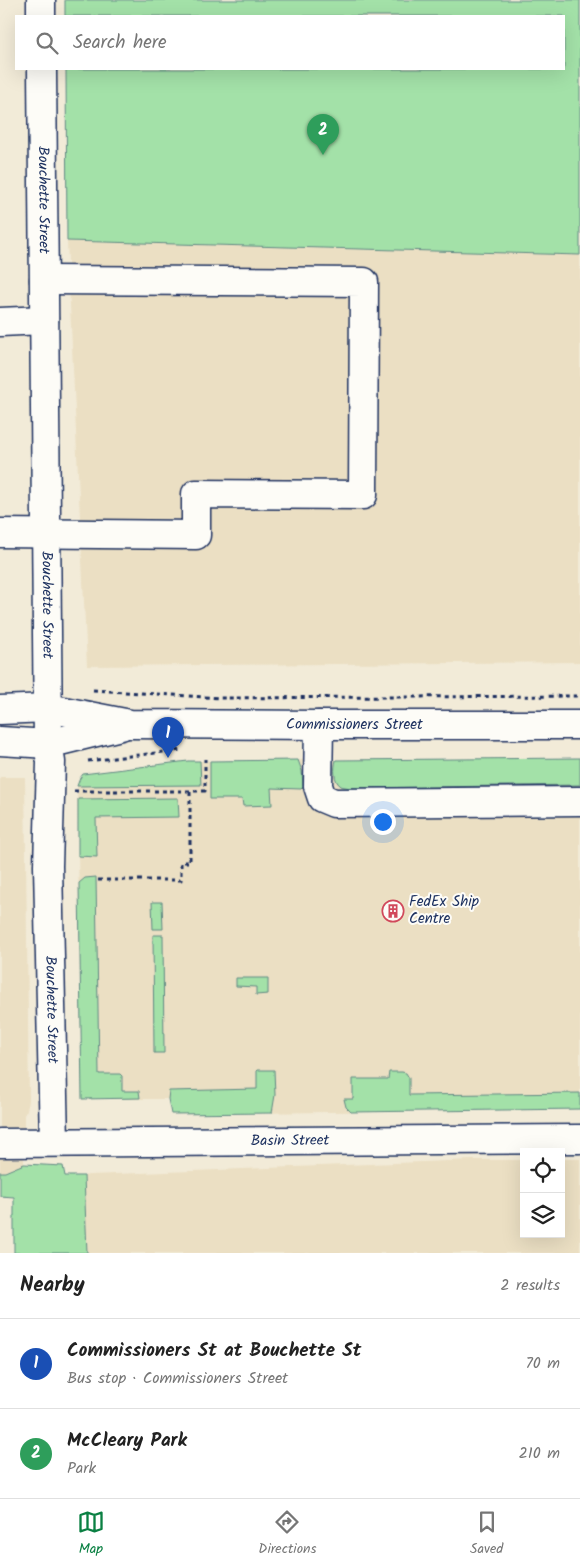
<!DOCTYPE html>
<html lang="en">
<head>
<meta charset="utf-8">
<style>
  :root { --surface:#fff; --page:#f6f6f6; --text:#222; --muted:#767676; --line:#e0e0e0; --accent:#0b8043 }
  body { margin:0; font-family:Kalam,sans-serif; background:var(--page); color:var(--text) }
  .controls { position:absolute; right:15px; bottom:15px; display:grid; overflow:hidden; border-radius:0px; box-shadow:0 5px 20px #0002 }
  .controls button { width:45px; height:45px; display:grid; place-items:center; padding:0; border:0; border-bottom:1px solid var(--line); background:var(--surface); color:var(--text); font:25px sans-serif }
  .you { position:absolute; left:382px; top:821px; width:18px; height:18px; margin:-12px; border:4px solid #fff; border-radius:50%; background:#1a73e8; box-shadow:0 0 0 8px #1a73e833 }
  .badge { display:grid; place-items:center; width:32px; height:32px; border-radius:50%; background:var(--accent); color:#fff; font-size:16px; font-weight:700 }
  .pin { position:absolute; translate:-50% -41px; filter:drop-shadow(0 1px 2px #0008) }
  .pin::after { content:''; position:absolute; top:26px; width:18px; height:15px; background:inherit; clip-path:polygon(0 0,100% 0,50% 100%) }
  .list { margin:0; padding:0; list-style:none }
  h2 { display:flex; justify-content:space-between; align-items:center; height:65px; margin:0; padding:0 20px; font-size:21px }
  h2 small { font-size:16px; font-weight:400; color:var(--muted) }
  .list li { display:grid; grid-template-columns:32px 1fr auto; gap:15px; align-items:center; box-sizing:border-box; height:90px; padding:0 20px; border-top:1px solid var(--line) }
  .list b { display:block; font-size:19px; white-space:nowrap }
  .list p { margin:0; font-size:16px; white-space:nowrap; color:var(--muted) }
  .list em { font-size:16px; font-style:normal; color:var(--muted) }
  .icon { flex:none; width:28px; height:28px; fill:none; stroke:currentColor; stroke-width:2; stroke-linecap:round; stroke-linejoin:round }
  .map { position:relative; flex:none; width:580px; height:1253px; overflow:hidden }
  .search { position:absolute; background:var(--surface); box-shadow:0 5px 20px #0002; left:15px; right:15px; top:15px; height:55px; display:flex; align-items:center; gap:12px; box-sizing:border-box; padding:0 18px; border-radius:0px; color:var(--muted); font-size:19px }
  .sheet { height:245px; background:var(--surface) }
  nav { display:flex; justify-content:space-around; align-items:center; box-sizing:border-box; height:70px; border-top:1px solid var(--line); background:var(--surface); font-size:14px; color:var(--muted) }
  nav a { display:grid; justify-items:center; gap:2px }
  nav .on { color:var(--accent) }
  .map>svg:first-child { display:block }
  .built { fill:#ebdfc3 }
  .green { fill:#a3e1a8; stroke:#5f8883 }
  .lines { fill:none; stroke-linecap:round; stroke-linejoin:round }
  .minor-casing { stroke:#1b2f5e; stroke-width:31 }
  .path { stroke:#1b2f5e; stroke-width:3; stroke-dasharray:4 4; stroke-linecap:butt }
  .minor { stroke:#fdfcf7; stroke-width:28 }
  .labels { text-anchor:middle; dominant-baseline:central; stroke-width:4; stroke-linejoin:round; paint-order:stroke }
  .street-label { font-size:15px; fill:#1b2f5e; stroke:#fdfcf7 }
  .poi-label { font-size:15px; fill:#1b2f5e; stroke:#fdfcf7; text-anchor:start }
</style>
</head>
<body>
<div class="map">
<svg width="580" height="1253" viewBox="0 0 580 1253">
  <rect width="100%" height="100%" fill="#f2ebd8"/>
  <filter id="ink" filterUnits="userSpaceOnUse"><feTurbulence type="fractalNoise" baseFrequency=".02" numOctaves="2"/><feDisplacementMap in="SourceGraphic" scale="10" xChannelSelector="R" yChannelSelector="G"/><feConvolveMatrix kernelMatrix="1 2 1 2 8 2 1 2 1" color-interpolation-filters="sRGB"/></filter>
  <g filter="url(#ink)">
    <path class="built" d="M 67,241 L 580,255 L 580,662 L 87,666 Z
      M 580,758 L 580,1109 L 171,1114 L 168,1099 L 82,1099 L 77,786 L 80,778 L 83,774 L 188,761 Z
      M 0,777 L 25,777 L 29,1101 L 27,1110 L 24,1115 L 24,1164 L 5,1172 L 0,1172 Z
      M 561,1159 L 580,1159 L 580,1253 L 85,1253 L 84,1176 L 89,1175 L 473,1160 L 524,1160 L 524,1234 L 561,1234 Z"/>
    <path class="green" d="M 65,0 L 580,0 L 580,255 L 67,241 L 66,69 L 564,69 L 564,16 L 65,16 Z
      M 580,758 L 580,785 L 350,788 C 347,787 343,787 341,786 C 333,781 334,768 336,760 Z
      M 298,760 L 302,771 L 303,787 L 301,789 L 271,788 L 272,805 L 243,806 L 242,799 L 210,799 L 210,761 Z
      M 188,761 L 200,761 L 201,785 L 77,786 L 80,778 L 83,774 Z
      M 178,798 L 179,817 L 96,818 L 97,857 L 78,856 L 78,799 Z
      M 96,877 L 99,1074 L 120,1074 L 122,1076 L 122,1091 L 139,1091 L 140,1098 L 82,1099 L 79,883 L 85,878 Z
      M 152,902 L 162,902 L 163,929 L 153,929 Z
      M 153,935 L 163,935 L 164,1053 L 154,1053 Z
      M 236,978 L 268,978 L 268,994 L 256,995 L 256,987 L 236,986 Z
      M 258,1070 L 274,1070 L 275,1095 L 272,1113 L 171,1114 L 168,1099 L 169,1091 L 257,1089 L 257,1071 Z
      M 389,1072 L 402,1072 L 406,1073 L 409,1078 L 409,1095 L 580,1093 L 580,1109 L 351,1112 L 346,1107 L 344,1099 L 353,1099 L 353,1079 L 388,1079 Z
      M 24,1164 L 63,1166 L 65,1176 L 84,1176 L 87,1253 L 14,1253 L 14,1197 L 0,1196 L 0,1172 L 5,1172 Z"/>
    <g class="lines">
      <g class="minor-casing">
        <g id="minor">
          <path d="M 41,0 L 41,16"/>
          <path id="s1" d="M 42,69 L 48,744 L 51,762 L 48,866 L 54,1142"/>
          <path d="M 0,322 L 44,320"/>
          <path d="M 0,533 L 196,535 L 196,494 L 363,495 L 364,282 L 44,280"/>
          <path id="s2" d="M 0,710 L 48,708 L 130,724 L 319,725 L 580,725"/>
          <path d="M 319,725 L 318,786 L 322,798 L 334,803 L 580,801"/>
          <path d="M 0,741 L 48,744 L 121,726"/>
          <path id="s3" d="M 0,1143 L 580,1139"/>
        </g>
      </g>
      <path class="path" d="M 93,690 L 219,698 L 580,696
        M 88,761 L 181,750
        M 74,791 L 205,791 L 205,759
        M 98,880 L 181,880 L 181,862 L 190,862 L 190,791"/>
      <use href="#minor" class="minor"/>
    </g>
  </g>
  <defs>
    <g id="building-ring" transform="scale(1.125)"><circle r="9.5" fill="#fdfcf7" stroke="#d1495b" stroke-width="1.5"/><path d="M-4-6H4V6H1V3H-1V6H-4ZM-2.5-4.3h1.7v1.8h-1.7ZM.8-4.3h1.7v1.8H.8ZM-2.5-1h1.7V.8h-1.7ZM.8-1h1.7V.8H.8Z" fill="#d1495b"/></g>
  </defs>
  <g fill-rule="evenodd">
    <use href="#building-ring" x="393" y="911"/>
  </g>
  <g class="labels">
    <g class="street-label">
      <text stroke="none"><textPath href="#s1" startOffset="131">Bouchette Street</textPath></text>
      <text stroke="none"><textPath href="#s1" startOffset="536">Bouchette Street</textPath></text>
      <text stroke="none"><textPath href="#s2" startOffset="356">Commissioners Street</textPath></text>
      <text stroke="none"><textPath href="#s1" startOffset="941">Bouchette Street</textPath></text>
      <text stroke="none"><textPath href="#s3" startOffset="290">Basin Street</textPath></text>
    </g>
    <g class="poi-label">
      <text x="409" y="902">FedEx Ship<tspan x="409" dy="17">Centre</tspan></text>
    </g>
  </g>
</svg>
<div class="controls">
<button><svg class="icon" aria-label="locate" viewBox="0 0 24 24"><circle cx="12" cy="12" r="6"/><path d="M12 2v4M12 18v4M2 12h4M18 12h4"/></svg></button>
<button><svg class="icon" aria-label="layers" viewBox="0 0 24 24"><path d="M12 4l9 5-9 5-9-5zM3 14l9 5 9-5"/></svg></button>
</div>
<div class="you"></div>
<div class="pin badge" style="left:168px;top:758px;background:#1a4fb4">1</div>
<div class="pin badge" style="left:323px;top:155px;background:#2e9e5b">2</div>
<div class="search"><svg class="icon" aria-label="search" viewBox="0 0 24 24"><circle cx="10" cy="10" r="6"/><path d="M15 15l6 6"/></svg>Search here</div>
</div>
<section class="sheet">
<h2>Nearby<small>2 results</small></h2>
<ul class="list">
<li><span class="badge" style="background:#1a4fb4">1</span><div><b>Commissioners St at Bouchette St</b><p>Bus stop · Commissioners Street</p></div><em>70 m</em></li>
<li><span class="badge" style="background:#2e9e5b">2</span><div><b>McCleary Park</b><p>Park</p></div><em>210 m</em></li>
</ul>
</section>
<nav>
<a class="on"><svg class="icon" aria-label="map" viewBox="0 0 24 24"><path d="M3 6l6-2 6 2 6-2v14l-6 2-6-2-6 2zM9 4v14M15 6v14"/></svg>Map</a>
<a><svg class="icon" aria-label="directions" viewBox="0 0 24 24"><path d="M12 3l9 9-9 9-9-9zM9 14v-3h6M13 9l2 2-2 2"/></svg>Directions</a>
<a><svg class="icon" aria-label="saved" viewBox="0 0 24 24"><path d="M7 4h10v16l-5-4-5 4z"/></svg>Saved</a>
</nav>
</body>
</html>
